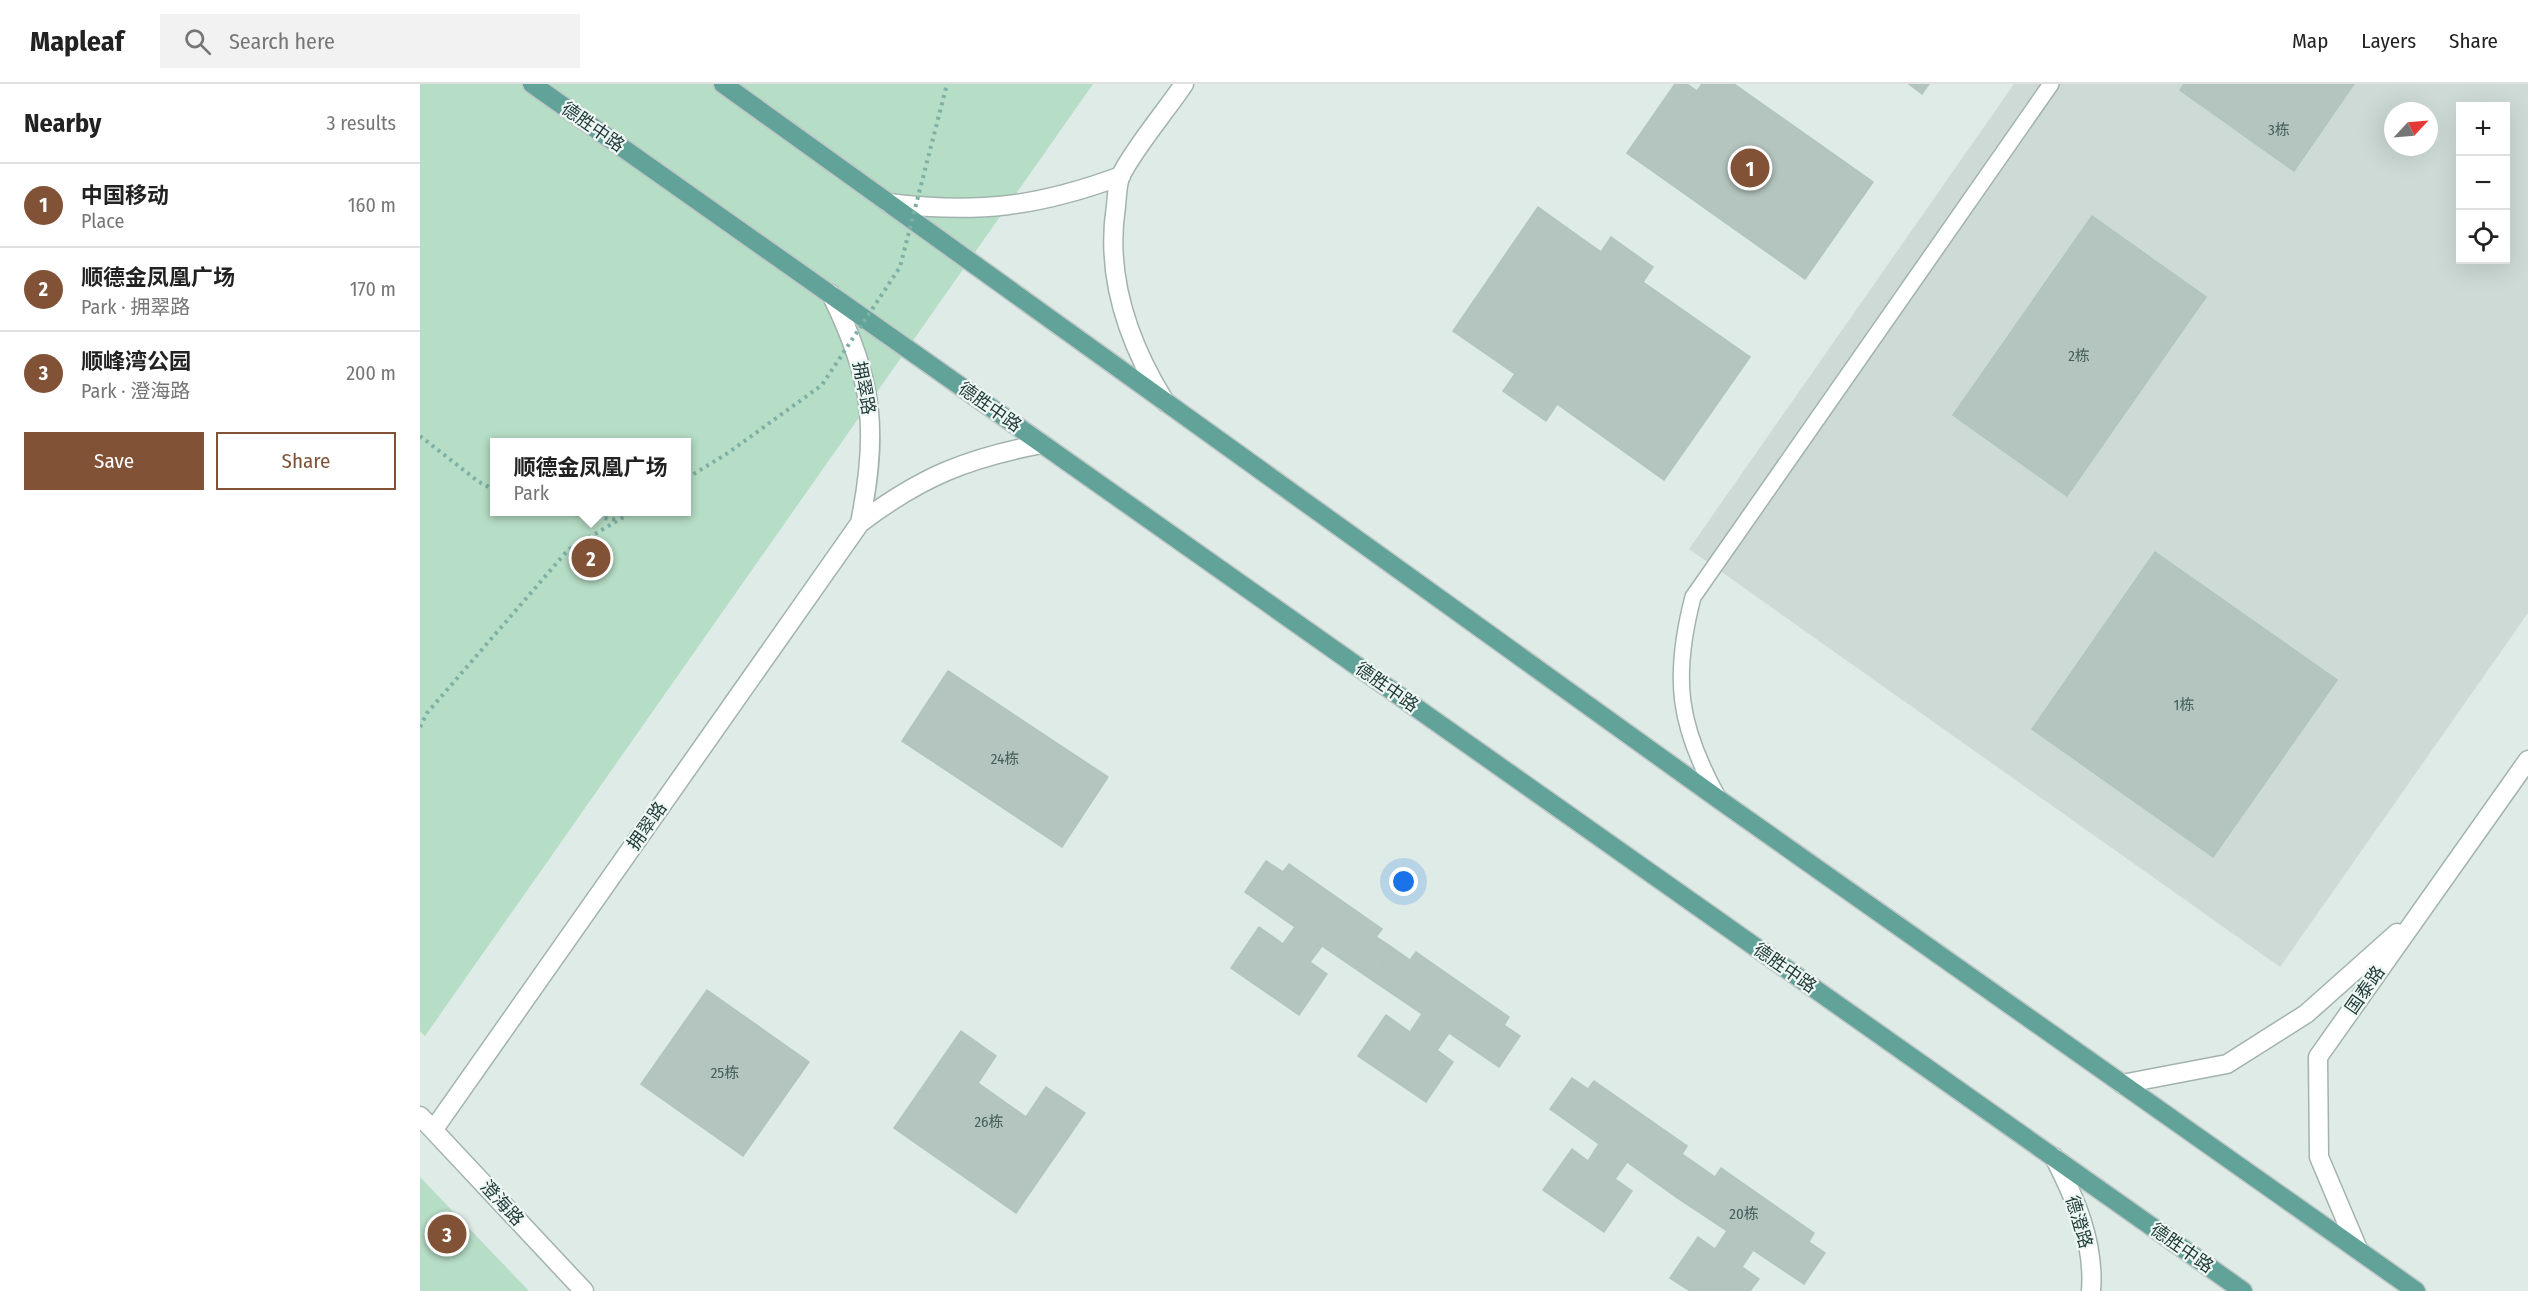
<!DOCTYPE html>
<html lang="en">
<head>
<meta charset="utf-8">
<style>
  :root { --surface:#fff; --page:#f2f2f2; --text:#222; --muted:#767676; --line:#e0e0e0; --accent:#825237 }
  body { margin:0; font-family:"Fira Sans Condensed","Noto Sans SC",sans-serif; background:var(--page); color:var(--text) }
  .controls { position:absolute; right:18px; top:18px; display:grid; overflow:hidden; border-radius:0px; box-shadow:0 6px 24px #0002 }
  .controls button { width:54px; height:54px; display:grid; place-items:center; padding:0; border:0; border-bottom:2px solid var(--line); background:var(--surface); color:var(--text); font:30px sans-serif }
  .compass { position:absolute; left:1964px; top:18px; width:54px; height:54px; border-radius:50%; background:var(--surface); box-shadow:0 6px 24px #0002; rotate:64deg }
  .you { position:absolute; left:984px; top:798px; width:21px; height:21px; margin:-15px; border:4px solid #fff; border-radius:50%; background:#1a73e8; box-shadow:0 0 0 9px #1a73e833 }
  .badge { display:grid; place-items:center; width:39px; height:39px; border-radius:50%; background:var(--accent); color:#fff; font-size:20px; font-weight:700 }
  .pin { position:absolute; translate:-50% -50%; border:3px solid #fff; box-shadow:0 2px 6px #0006 }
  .popup { position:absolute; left:70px; top:354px; width:201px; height:78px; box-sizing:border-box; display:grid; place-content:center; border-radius:0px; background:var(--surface); filter:drop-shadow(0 2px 4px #0005); font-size:20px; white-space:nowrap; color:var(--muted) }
  .popup b { font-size:22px; color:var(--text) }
  .popup::after { content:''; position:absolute; left:50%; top:100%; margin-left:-12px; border:12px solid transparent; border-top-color:var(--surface) }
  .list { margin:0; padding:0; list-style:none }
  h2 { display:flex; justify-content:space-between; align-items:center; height:78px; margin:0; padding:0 24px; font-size:26px }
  h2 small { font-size:20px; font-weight:400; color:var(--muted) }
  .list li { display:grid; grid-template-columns:39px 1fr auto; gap:18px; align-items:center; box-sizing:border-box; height:84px; padding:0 24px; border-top:2px solid var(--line) }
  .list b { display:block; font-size:22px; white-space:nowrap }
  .list p { margin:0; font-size:20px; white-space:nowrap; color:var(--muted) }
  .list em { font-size:20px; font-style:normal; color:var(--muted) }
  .actions { display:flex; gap:12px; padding:18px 24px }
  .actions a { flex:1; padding:14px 0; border:2px solid var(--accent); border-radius:0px; text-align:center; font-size:21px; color:var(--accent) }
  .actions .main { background:var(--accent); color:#fff }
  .icon { flex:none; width:33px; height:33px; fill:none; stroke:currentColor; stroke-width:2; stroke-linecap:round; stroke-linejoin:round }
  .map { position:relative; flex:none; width:2108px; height:1207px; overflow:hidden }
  header { display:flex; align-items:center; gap:36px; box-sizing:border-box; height:84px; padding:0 30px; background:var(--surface); border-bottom:2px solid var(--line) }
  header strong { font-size:28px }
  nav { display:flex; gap:33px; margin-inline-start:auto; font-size:21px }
  .search { width:420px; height:54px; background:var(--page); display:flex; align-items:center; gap:15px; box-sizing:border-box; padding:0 21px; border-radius:0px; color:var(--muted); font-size:22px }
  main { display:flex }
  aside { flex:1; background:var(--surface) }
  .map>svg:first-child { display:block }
  .built { fill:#cddad6; fill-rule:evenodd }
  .green { fill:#b6ddc5; fill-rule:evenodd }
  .building { fill:#b4c5c0; stroke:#b1c4be; stroke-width:1.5 }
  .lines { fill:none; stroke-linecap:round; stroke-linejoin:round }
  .service-casing { stroke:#a2b3af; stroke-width:18 }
  .minor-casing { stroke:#a2b3af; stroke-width:21 }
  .tertiary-casing { stroke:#a2b3af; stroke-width:21 }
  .primary-casing { stroke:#c0c8c7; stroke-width:21 }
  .path { stroke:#7eb0a6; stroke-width:4; stroke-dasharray:3 4.5; stroke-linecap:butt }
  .service { stroke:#fff; stroke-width:15 }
  .minor { stroke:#fff; stroke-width:18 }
  .tertiary { stroke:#fff; stroke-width:18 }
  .primary { stroke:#61a299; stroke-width:18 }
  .path-bridge { stroke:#7eb0a6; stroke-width:4; stroke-dasharray:3 4.5; stroke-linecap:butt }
  .labels { text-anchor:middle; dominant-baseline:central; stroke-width:4.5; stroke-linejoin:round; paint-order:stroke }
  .number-label { font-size:15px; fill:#445e59 }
  .street-label { font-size:18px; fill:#1f3b37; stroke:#eff7f4 }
</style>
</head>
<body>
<header>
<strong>Mapleaf</strong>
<div class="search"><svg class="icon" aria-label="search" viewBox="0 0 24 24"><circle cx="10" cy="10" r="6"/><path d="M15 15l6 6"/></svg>Search here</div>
<nav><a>Map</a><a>Layers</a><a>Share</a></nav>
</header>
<main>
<aside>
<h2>Nearby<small>3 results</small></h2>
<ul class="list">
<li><span class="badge">1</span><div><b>中国移动</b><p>Place</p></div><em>160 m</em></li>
<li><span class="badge">2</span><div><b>顺德金凤凰广场</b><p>Park · 拥翠路</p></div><em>170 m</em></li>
<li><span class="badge">3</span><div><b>顺峰湾公园</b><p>Park · 澄海路</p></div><em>200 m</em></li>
</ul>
<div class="actions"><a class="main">Save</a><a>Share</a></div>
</aside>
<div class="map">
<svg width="2108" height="1207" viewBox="0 0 2108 1207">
  <rect width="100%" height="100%" fill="#dfebe7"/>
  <path class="built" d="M 1594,0 L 2108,0 L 2108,529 L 1860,883 L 1269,465 ZM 2040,22 L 2086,22 L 2086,176 L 2040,176 ZM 1973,27 L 2009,27 L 2009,63 L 1973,63 Z"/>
  <path class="green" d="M 0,0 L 673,0 L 5,952 L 0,947 ZM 75,358 L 267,358 L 267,428 L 75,428 Z
    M 0,1093 L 109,1207 L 0,1207 Z"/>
  <path class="building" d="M 1255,0 L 1267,0 L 1277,7 L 1282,0 L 1314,0 L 1453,98 L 1385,195 L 1207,69 Z
    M 1489,0 L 1509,0 L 1502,10 Z
    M 1764,0 L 1934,0 L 1874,87 L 1760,6 Z
    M 1118,123 L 1181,168 L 1191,153 L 1233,183 L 1223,198 L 1330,273 L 1244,396 L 1137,320 L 1126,337 L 1083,307 L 1095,290 L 1033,247 Z
    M 1672,132 L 1786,213 L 1647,412 L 1533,331 Z
    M 1735,468 L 1917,596 L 1793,773 L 1612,645 Z
    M 528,587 L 688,693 L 642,763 L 482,657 Z
    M 846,777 L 863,788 L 869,780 L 962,845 L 956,853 L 973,864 L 952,896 L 902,862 L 890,878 L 907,890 L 879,931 L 811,884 L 839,843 L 863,860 L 875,843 L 825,808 Z
    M 973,864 L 990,876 L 996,868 L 1089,933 L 1084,941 L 1100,952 L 1079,983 L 1029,949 L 1017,966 L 1033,978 L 1006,1018 L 938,972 L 966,931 L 990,948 L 1002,930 L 952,896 Z
    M 287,906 L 389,978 L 323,1072 L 221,1000 Z
    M 541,947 L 576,972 L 558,999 L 606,1033 L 626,1003 L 665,1029 L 596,1129 L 474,1044 Z
    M 1152,994 L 1168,1005 L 1174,997 L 1267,1062 L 1262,1070 L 1278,1081 L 1256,1113 L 1207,1078 L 1195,1095 L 1212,1107 L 1184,1148 L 1123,1106 L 1152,1065 L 1168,1077 L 1179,1060 L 1130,1025 Z
    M 1278,1081 L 1295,1093 L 1301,1084 L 1394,1149 L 1389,1158 L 1405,1169 L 1384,1200 L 1333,1166 L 1322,1183 L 1339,1195 L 1330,1207 L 1270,1207 L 1250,1194 L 1278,1153 L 1295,1165 L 1307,1147 L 1256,1113 Z"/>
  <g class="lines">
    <g class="service-casing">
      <path id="service" d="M 1299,715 C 1258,642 1252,594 1273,513 L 1631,0"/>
    </g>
    <g class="minor-casing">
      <path id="minor" d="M 468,119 C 557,130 617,123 701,92
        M 411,210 C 453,295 459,346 440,439
        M 745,318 C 709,260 685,192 696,122 C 697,113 697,99 701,91 C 715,63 746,27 764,0
        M 14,1045 L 440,439 C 501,393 547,374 622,360
        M 1634,1073 C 1655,1114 1675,1159 1671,1207"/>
    </g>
    <g class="tertiary-casing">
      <path id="tertiary" d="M 1702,1000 L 1807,980 L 1886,930 L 1977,849
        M 0,1032 L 164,1207
        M 1938,1165 L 1899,1073 L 1898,973 L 2108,676"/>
    </g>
    <g class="primary-casing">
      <path id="primary" d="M 112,0 L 1823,1207
        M 303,0 L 1301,717 L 1996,1207"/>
    </g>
    <path class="path" d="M 0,352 L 59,398 L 75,406
      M 140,428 L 198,436
      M 0,643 L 7,629 L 148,466 L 212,428"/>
    <use href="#service" class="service"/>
    <use href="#minor" class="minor"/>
    <use href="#tertiary" class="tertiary"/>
    <use href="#primary" class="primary"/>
    <path class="path-bridge" d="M 267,394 L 308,369 L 402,301 L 480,183 L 527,0"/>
  </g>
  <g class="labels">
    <g class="number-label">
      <text x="1859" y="46">3栋</text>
      <text x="1659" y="272">2栋</text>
      <text x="1764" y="621">1栋</text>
      <text x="585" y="675">24栋</text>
      <text x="305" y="989">25栋</text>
      <text x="569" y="1038">26栋</text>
      <text x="1324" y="1130">20栋</text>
    </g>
    <g class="street-label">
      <text transform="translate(173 43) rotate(35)">德胜中路</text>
      <text transform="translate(444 304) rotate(79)">拥翠路</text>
      <text transform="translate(570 323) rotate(35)">德胜中路</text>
      <text transform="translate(967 603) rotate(35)">德胜中路</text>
      <text transform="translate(227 742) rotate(-55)">拥翠路</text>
      <text transform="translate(1365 884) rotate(35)">德胜中路</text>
      <text transform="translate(1945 906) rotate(-55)">国泰路</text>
      <text transform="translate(82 1119) rotate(47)">澄海路</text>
      <text transform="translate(1659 1138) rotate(74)">德澄路</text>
      <text transform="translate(1762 1164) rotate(35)">德胜中路</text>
    </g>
  </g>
</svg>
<div class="controls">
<button>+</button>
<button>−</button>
<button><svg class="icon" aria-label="locate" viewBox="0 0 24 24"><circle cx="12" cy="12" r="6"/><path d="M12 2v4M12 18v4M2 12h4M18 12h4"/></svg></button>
</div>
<svg class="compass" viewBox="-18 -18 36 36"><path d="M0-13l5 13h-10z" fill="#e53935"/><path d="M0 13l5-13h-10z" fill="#767676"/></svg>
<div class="you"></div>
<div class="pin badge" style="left:1330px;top:84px">1</div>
<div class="pin badge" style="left:171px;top:474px">2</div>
<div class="popup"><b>顺德金凤凰广场</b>Park</div>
<div class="pin badge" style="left:27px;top:1150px">3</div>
</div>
</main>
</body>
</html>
